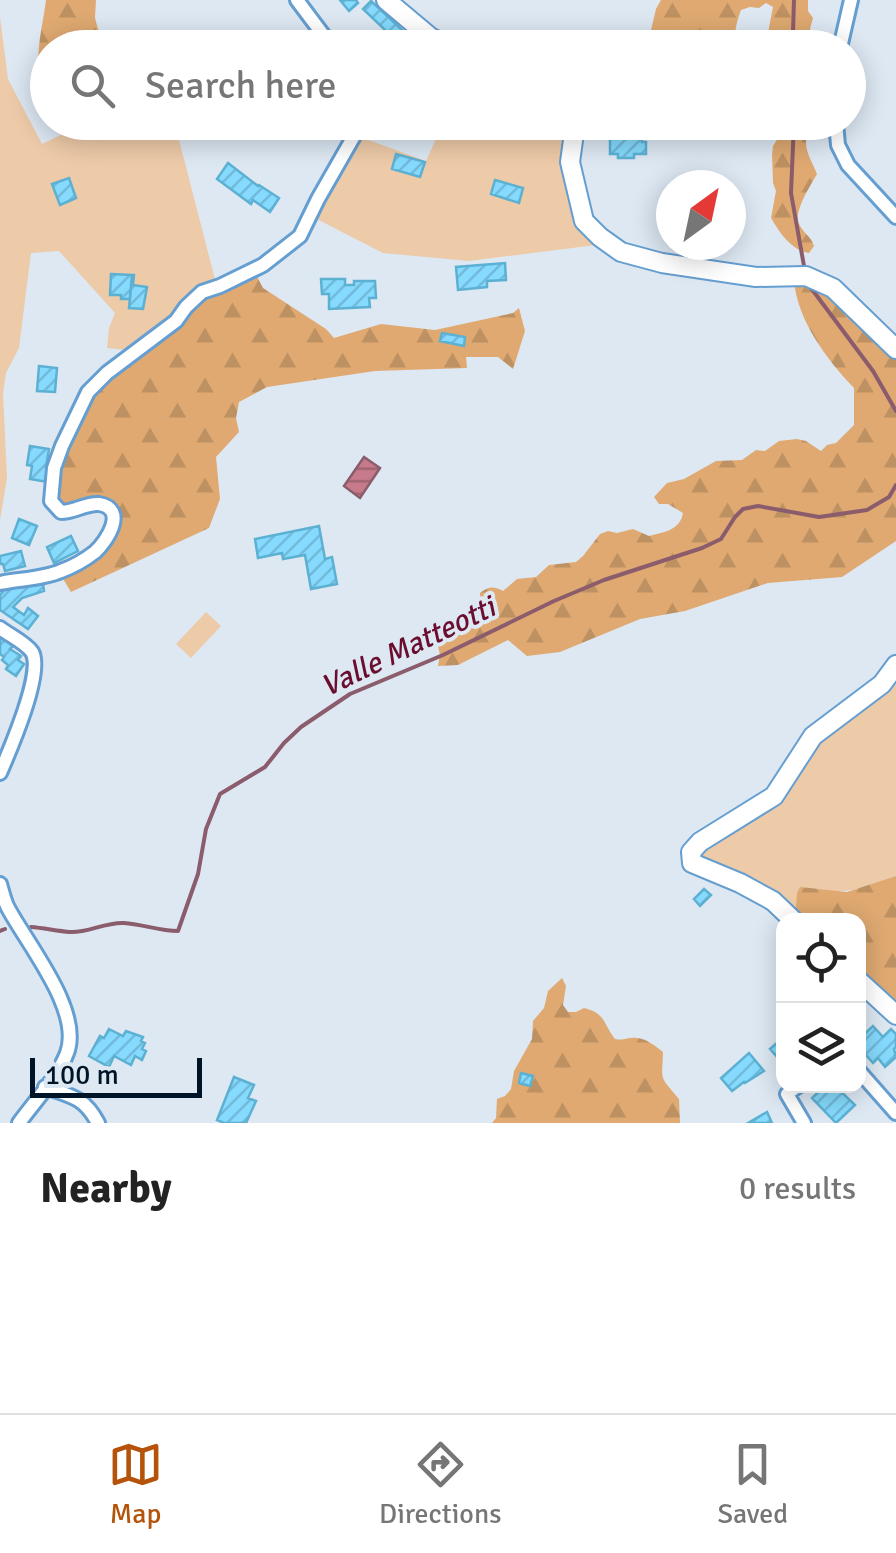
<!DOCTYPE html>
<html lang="en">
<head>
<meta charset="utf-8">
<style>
  :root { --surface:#fff; --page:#f2f2f2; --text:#222; --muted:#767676; --line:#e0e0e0; --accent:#b45309 }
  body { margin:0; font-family:Signika,sans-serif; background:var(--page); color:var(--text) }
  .controls { position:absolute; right:30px; bottom:30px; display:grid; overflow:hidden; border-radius:20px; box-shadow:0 5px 25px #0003 }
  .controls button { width:90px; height:90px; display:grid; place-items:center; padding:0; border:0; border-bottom:2px solid var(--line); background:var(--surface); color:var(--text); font:50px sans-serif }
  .compass { position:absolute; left:656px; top:170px; width:90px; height:90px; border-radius:50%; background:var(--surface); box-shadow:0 5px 25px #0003; rotate:33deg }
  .scale { position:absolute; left:30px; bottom:25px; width:172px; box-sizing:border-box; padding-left:10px; border:5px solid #001427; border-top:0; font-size:28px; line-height:35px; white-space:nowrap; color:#001427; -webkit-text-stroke:8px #dde8f3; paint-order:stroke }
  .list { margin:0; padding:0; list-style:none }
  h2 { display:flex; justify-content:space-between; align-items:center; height:130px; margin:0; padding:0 40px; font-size:42px }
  h2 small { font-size:32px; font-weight:400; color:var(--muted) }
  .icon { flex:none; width:55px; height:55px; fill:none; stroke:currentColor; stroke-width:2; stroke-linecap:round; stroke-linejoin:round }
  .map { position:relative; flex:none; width:896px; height:1123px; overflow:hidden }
  .search { position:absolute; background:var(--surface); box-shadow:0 5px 25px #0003; left:30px; right:30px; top:30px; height:110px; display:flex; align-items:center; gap:25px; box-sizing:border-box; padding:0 35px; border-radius:55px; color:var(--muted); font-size:38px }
  .sheet { height:290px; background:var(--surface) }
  nav { display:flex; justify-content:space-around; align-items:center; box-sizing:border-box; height:140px; border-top:2px solid var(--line); background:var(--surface); font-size:28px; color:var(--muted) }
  nav a { display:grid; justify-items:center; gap:5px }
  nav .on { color:var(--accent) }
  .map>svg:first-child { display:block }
  .green { fill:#edcaa8 }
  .forest { fill:url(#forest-firs) }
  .water { fill:url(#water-rules); stroke:#8b5c6c; stroke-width:2.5 }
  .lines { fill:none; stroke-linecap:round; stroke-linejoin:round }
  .stream { stroke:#8b5c6c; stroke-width:4 }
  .building { fill:url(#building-hatch); stroke:#5cb1d3; stroke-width:2.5 }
  .street-casing { stroke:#659ed0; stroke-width:18 }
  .secondary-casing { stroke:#659ed0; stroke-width:22 }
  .street { stroke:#fff; stroke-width:12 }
  .secondary { stroke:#fff; stroke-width:18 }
  .labels { text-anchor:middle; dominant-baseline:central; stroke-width:8; stroke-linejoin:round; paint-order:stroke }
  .water-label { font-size:30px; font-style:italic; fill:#6a0d2e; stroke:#dde8f3 }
</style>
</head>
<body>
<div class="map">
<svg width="896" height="1123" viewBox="0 0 896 1123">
  <defs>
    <pattern id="forest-firs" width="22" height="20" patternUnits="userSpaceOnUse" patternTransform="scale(2.5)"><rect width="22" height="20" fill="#dfa971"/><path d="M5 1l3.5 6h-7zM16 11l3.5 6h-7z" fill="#be9162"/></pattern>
    <pattern id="water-rules" width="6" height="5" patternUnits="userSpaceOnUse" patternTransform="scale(2.5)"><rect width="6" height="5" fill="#c77b8a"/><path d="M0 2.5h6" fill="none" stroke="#9f6471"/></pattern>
    <pattern id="building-hatch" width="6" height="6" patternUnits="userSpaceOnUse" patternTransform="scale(2.5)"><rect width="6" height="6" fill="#85dafe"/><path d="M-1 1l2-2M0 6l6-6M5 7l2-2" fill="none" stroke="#71bada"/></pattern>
  </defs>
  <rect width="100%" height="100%" fill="#dde8f3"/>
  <path class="green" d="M 0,17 L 8,79 L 42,144 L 61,135 L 56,123 L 131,123 L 133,126 L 178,136 L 217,287 L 135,351 L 107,348 L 109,328 L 115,313 L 59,251 L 31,253 L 19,348 L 6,373 L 3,393 L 7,478 L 0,520 Z
    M 443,123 L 498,123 L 580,145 L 580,178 L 604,244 L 469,261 L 383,253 L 303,212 L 327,186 L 355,135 L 426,161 Z
    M 206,612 L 221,626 L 191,658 L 176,644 Z
    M 896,678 L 896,876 C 870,884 849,896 822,889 L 794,919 L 699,864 L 697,850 L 765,800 L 818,739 Z"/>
  <path class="forest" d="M 46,0 L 96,0 L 95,18 L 103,47 L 48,48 L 47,101 C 31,64 41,38 46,0 Z
    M 661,0 L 808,0 L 808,11 L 813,18 L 808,36 L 810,47 L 756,47 L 755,43 L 760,36 L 768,33 L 773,7 L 766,3 L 759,8 L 750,7 L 741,10 C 737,20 734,33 735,44 L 733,47 L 703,47 L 688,37 L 670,46 L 651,30 L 656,9 Z
    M 772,123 L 827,123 L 832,132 L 825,137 L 817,130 L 808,131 C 802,148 811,159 817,174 C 811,185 793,212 799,224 C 803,233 811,236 814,246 L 809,253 C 791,250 780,233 771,218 L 776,191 L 773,183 L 772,155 L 773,146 L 778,138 Z
    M 253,269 L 263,288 L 326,329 L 334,338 L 381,324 L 435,330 L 513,313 L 519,308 L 525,331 L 513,369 L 498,357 L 466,357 L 467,368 L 375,371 L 267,387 L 239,402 L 236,418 L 239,432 L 216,457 L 220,499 L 209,528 L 71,592 L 59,572 L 93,554 L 113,527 L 101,504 L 69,512 L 52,494 L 54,468 L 88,392 L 217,287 Z
    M 825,278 L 857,297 L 896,348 L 896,541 L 842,577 L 768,583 L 685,611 L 640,619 L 560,652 L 527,656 L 508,640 L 458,665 L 438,666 L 440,655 L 436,638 L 443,633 L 451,633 C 454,629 456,624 459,620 C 471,608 480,615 480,593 C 489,586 494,586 503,591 L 517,579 L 536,577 L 549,565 L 576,562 L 583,556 L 600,534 L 608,531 L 617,533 L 633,529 L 649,536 C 665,532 680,530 683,513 L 668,504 L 659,504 L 654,497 L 667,483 L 684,479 L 716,461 L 742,460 L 756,450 L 765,451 L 779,441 L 797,439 L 806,441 L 821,451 L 827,445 L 836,443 L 854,425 L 854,388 C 827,360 797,320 794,280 Z
    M 896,876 L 896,1010 L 859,977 L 858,921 L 795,919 L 797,893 L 800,887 L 847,892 Z
    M 562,978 L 566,986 L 563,1005 L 568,1012 L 576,1012 L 584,1008 C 606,1013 603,1024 615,1039 C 624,1041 628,1037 637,1038 C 645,1038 657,1047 663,1052 C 662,1083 659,1075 679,1099 L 680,1123 L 492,1123 L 496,1118 L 497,1099 L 505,1096 L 511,1089 L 514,1071 L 532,1039 L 533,1021 L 544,1008 L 548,991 Z"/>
  <path class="water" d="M 364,457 L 380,468 L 360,498 L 344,486 Z"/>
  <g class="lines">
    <path class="stream" d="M 788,48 L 793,32 L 794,0
      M 794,122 L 791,193 L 804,266
      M 808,284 L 873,371 L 896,411
      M 31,927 C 44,928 57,931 70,932 C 88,933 105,922 124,923 C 142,924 159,931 178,931 L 198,874 L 206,829 L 220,794 L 265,767 L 284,743 L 301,727 L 350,694 L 443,655 L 554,601 L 604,580 L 702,548 L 721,539 L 735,517 L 743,509 L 758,506 L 819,517 L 867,510 L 889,497 L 896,485
      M 0,931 L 5,929"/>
  </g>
  <path class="building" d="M 340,0 L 356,0 L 358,3 L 349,11 Z
    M 371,1 L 413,40 L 409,44 L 413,48 L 404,48 L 363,9 Z
    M 610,136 L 642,136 L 642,142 L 646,142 L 646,154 L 634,154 L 634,158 L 618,158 L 618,154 L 610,154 Z
    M 396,154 L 425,162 L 420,177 L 392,169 Z
    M 228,163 L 258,186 L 259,185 L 279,198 L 270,212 L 253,200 L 251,204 L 217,179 Z
    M 69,178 L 76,198 L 60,205 L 52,184 Z
    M 495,180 L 523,188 L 519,203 L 491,194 Z
    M 505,263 L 506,280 L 487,281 L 487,287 L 458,290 L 456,267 Z
    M 111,274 L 132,275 L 130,299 L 121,299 L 121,295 L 110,295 Z
    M 132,275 L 134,275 L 133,285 L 147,287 L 143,309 L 129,308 Z
    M 321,279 L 345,279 L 345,285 L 354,285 L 354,281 L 375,281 L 376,298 L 369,298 L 370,307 L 329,309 L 329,294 L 322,294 Z
    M 442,333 L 465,337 L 464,346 L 440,341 Z
    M 39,366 L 57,368 L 55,392 L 37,391 Z
    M 30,446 L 49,449 L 46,467 L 50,468 L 48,482 L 30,479 L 32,466 L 27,465 Z
    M 19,519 L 37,526 L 29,545 L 12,538 Z
    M 319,526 L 325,559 L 332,557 L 337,584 L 311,589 L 305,555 L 283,559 L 282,553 L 258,558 L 255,539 Z
    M 71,536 L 78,551 L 54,563 L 47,547 Z
    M 21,551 L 25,566 L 5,571 L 3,564 L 0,564 L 0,556 Z
    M 26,584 L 31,586 L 43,584 L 44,591 L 22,598 L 13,607 L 24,615 L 28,608 L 38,616 L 28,629 L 0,610 L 0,595 L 6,588 Z
    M 0,635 L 14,645 L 10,649 L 21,656 L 18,660 L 24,664 L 16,676 L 6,669 L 8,665 L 2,660 L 4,657 L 0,654 Z
    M 704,889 L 711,895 L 700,906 L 694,899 Z
    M 873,1026 L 883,1037 L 891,1029 L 896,1034 L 896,1047 L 894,1049 L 896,1057 L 885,1067 L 878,1058 L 873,1063 L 858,1046 L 858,1040 Z
    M 109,1029 L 123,1036 L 126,1031 L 143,1037 L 141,1041 L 145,1043 L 142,1049 L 146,1051 L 142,1060 L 135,1056 L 131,1065 L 114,1056 L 109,1067 L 89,1056 L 100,1036 L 104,1038 Z
    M 784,1037 L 784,1065 L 770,1049 Z
    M 749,1053 L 764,1071 L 745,1083 L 744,1082 L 732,1091 L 721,1078 Z
    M 521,1073 L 533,1076 L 530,1086 L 519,1083 Z
    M 234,1077 L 254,1085 L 248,1098 L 256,1101 L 246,1123 L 224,1123 L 217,1120 Z
    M 825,1086 L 835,1086 L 855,1105 L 836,1123 L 812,1098 Z
    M 767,1112 L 772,1123 L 748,1123 Z"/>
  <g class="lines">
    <g class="street-casing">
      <path id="street" d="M 297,0 L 333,48
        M 840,48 L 851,0
        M 836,122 L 838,145 L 848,165 L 896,217
        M 0,583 C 19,579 43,579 61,571 C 72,567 86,559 95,552 C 107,541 128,509 99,504 C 86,503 74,512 61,512 L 51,501 L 54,468 L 62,446 L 88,392 L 107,373 L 176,321 L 186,307 L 202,292 L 220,286 L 263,265 L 300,236 L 318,199 L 362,122
        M 0,628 C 9,635 26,643 32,652 C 44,672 9,752 0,773
        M 0,884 C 2,891 4,899 7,906 C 26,943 83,1010 67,1053 C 58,1077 34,1102 19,1123
        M 858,1070 L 896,1113
        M 798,1086 L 787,1094 L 804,1123
        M 45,1087 C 71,1096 84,1097 98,1123"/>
    </g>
    <g class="secondary-casing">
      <path id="secondary" d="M 386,0 L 430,37 L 452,48
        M 573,122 L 575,126 L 570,162 L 584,221 L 600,237 L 621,252 L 662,263 L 756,277 L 806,276 L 833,288 L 896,349
        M 794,921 L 773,901 L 740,883 L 692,863 L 691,852 L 700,842 L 774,796 L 813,736 L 882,684 L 896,665
        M 858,980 L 896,1015"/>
    </g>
    <use href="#street" class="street"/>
    <use href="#secondary" class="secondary"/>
  </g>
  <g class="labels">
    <g class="water-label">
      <text transform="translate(408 647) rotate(-26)">Valle Matteotti</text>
    </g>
  </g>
</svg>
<div class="controls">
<button><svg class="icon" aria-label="locate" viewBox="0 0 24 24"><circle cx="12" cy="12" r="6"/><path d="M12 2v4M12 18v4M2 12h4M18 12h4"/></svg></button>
<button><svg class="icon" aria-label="layers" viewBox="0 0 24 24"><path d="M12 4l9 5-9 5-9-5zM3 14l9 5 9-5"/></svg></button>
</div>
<svg class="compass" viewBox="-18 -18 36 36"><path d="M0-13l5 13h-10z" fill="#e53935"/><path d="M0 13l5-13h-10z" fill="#767676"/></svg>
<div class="scale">100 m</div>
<div class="search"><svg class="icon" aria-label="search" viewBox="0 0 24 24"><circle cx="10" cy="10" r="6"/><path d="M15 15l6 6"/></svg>Search here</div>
</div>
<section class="sheet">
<h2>Nearby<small>0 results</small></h2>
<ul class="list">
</ul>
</section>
<nav>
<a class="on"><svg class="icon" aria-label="map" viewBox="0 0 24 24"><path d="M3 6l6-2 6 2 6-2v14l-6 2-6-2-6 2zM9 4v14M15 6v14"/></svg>Map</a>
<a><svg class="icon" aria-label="directions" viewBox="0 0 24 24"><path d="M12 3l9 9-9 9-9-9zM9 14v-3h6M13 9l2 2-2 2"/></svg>Directions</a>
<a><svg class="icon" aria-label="saved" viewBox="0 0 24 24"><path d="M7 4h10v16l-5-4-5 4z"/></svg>Saved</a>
</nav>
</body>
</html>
